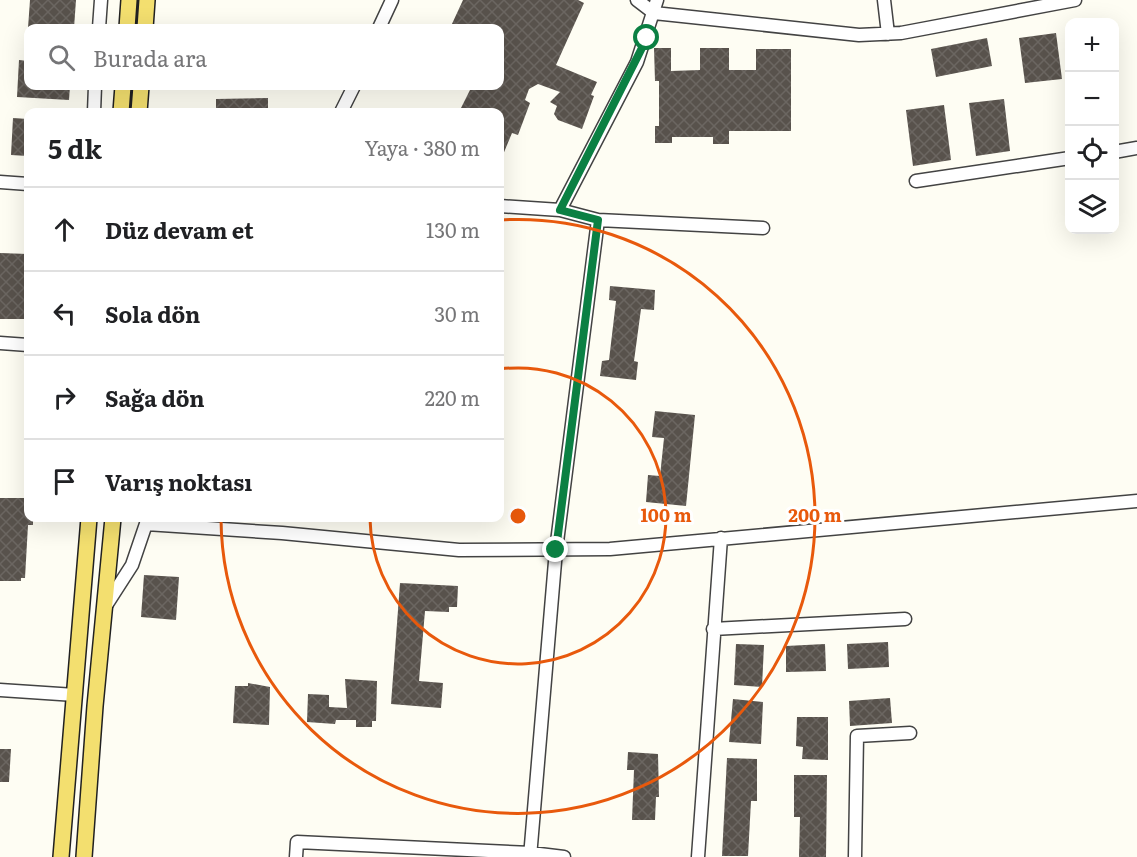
<!DOCTYPE html>
<html lang="tr">
<head>
<meta charset="utf-8">
<style>
  :root { --surface:#fff; --page:#f2f2f2; --text:#202124; --muted:#757577; --line:#e0e0e0 }
  body { margin:0; font-family:Literata,serif; background:var(--page); color:var(--text) }
  .controls { position:absolute; right:18px; top:18px; display:grid; overflow:hidden; border-radius:12px; box-shadow:0 6px 24px #0002 }
  .controls button { width:54px; height:54px; display:grid; place-items:center; padding:0; border:0; border-bottom:2px solid var(--line); background:var(--surface); color:var(--text); font:30px sans-serif }
  .stop { position:absolute; width:18px; height:18px; margin:-14px; border:4px solid #0b8043; border-radius:50%; background:#fff }
  .stop.end { background:#0b8043; border-color:#fff; box-shadow:0 2px 6px #0008 }
  .list { margin:0; padding:0; list-style:none }
  h2 { display:flex; justify-content:space-between; align-items:center; height:78px; margin:0; padding:0 24px; font-size:26px }
  h2 small { font-size:20px; font-weight:400; color:var(--muted) }
  .list li { display:grid; grid-template-columns:39px 1fr auto; gap:18px; align-items:center; box-sizing:border-box; height:84px; padding:0 24px; border-top:2px solid var(--line) }
  .list b { display:block; font-size:22px; white-space:nowrap }
  .list em { font-size:20px; font-style:normal; color:var(--muted) }
  .icon { flex:none; width:33px; height:33px; fill:none; stroke:currentColor; stroke-width:2; stroke-linecap:round; stroke-linejoin:round }
  .map { position:relative; flex:none; width:1137px; height:857px; overflow:hidden }
  .search { position:absolute; background:var(--surface); box-shadow:0 6px 24px #0002; left:24px; top:24px; width:480px; height:66px; display:flex; align-items:center; gap:15px; box-sizing:border-box; padding:0 21px; border-radius:12px; color:var(--muted); font-size:22px }
  .panel { position:absolute; background:var(--surface); box-shadow:0 6px 24px #0002; left:24px; top:108px; width:480px; height:414px; border-radius:12px }
  .map>svg:first-child { display:block }
  .building { fill:url(#building-cross-hatch) }
  .lines { fill:none; stroke-linecap:round; stroke-linejoin:round }
  .minor-casing { stroke:#434343; stroke-width:15 }
  .major-casing { stroke:#212121; stroke-width:18 }
  .minor { stroke:#fff; stroke-width:12 }
  .major { stroke:#f3df6f; stroke-width:15 }
  .route { stroke:#0b8043; stroke-width:8 }
  .ring { fill:none; stroke:#e8590c; stroke-width:3 }
  .centre { fill:#e8590c; stroke:#fff; stroke-width:3 }
  .ring-label { font-size:18px; text-anchor:middle; font-weight:bold; fill:#e8590c; stroke:#fff; stroke-width:6; stroke-linejoin:round; paint-order:stroke }
</style>
</head>
<body>
<div class="map">
<svg width="1137" height="857" viewBox="0 0 1137 857">
  <defs>
    <pattern id="building-cross-hatch" width="8" height="8" patternUnits="userSpaceOnUse" patternTransform="scale(1.5)"><rect width="8" height="8" fill="#58524c"/><path d="M0 0l8 8M0 8l8-8" fill="none" stroke="#6b6661"/></pattern>
  </defs>
  <rect width="100%" height="100%" fill="#fefdf3"/>
  <path class="building" d="M 30,0 L 76,0 L 74,28 L 28,28 Z
    M 463,0 L 578,0 L 584,3 L 556,65 L 597,82 L 591,95 L 594,96 L 582,129 L 558,120 L 554,114 L 557,106 L 550,102 L 560,92 L 538,84 L 529,89 L 525,100 L 530,103 L 518,135 L 512,133 L 500,162 L 500,112 L 459,112 L 472,86 L 500,86 L 500,28 L 451,26 Z
    M 1056,33 L 1062,79 L 1025,83 L 1019,38 Z
    M 987,38 L 992,66 L 936,77 L 931,49 Z
    M 654,48 L 671,48 L 671,71 L 700,70 L 700,48 L 729,48 L 729,70 L 756,70 L 756,49 L 791,49 L 791,131 L 729,131 L 729,144 L 713,144 L 713,137 L 672,137 L 672,143 L 655,143 L 655,126 L 659,126 L 659,81 L 655,81 Z
    M 19,60 L 28,61 L 28,86 L 70,86 L 69,100 L 17,97 Z
    M 268,98 L 268,112 L 216,112 L 216,99 Z
    M 1004,99 L 1010,151 L 976,156 L 969,103 Z
    M 944,105 L 951,160 L 913,166 L 906,110 Z
    M 13,118 L 28,119 L 28,156 L 11,155 Z
    M 0,253 L 28,254 L 28,319 L 0,319 Z
    M 610,286 L 655,290 L 654,310 L 641,309 L 634,361 L 638,362 L 636,380 L 600,376 L 602,361 L 609,360 L 616,301 L 609,300 Z
    M 655,411 L 695,415 L 686,506 L 646,502 L 648,475 L 660,476 L 664,438 L 652,437 Z
    M 0,498 L 28,498 L 28,518 L 33,518 L 33,525 L 28,525 L 25,578 L 21,578 L 21,581 L 0,581 Z
    M 144,575 L 179,577 L 176,620 L 141,617 Z
    M 400,583 L 458,586 L 457,607 L 449,607 L 449,612 L 425,611 L 419,681 L 443,683 L 441,708 L 391,704 Z
    M 888,642 L 889,667 L 848,669 L 847,644 Z
    M 736,644 L 764,645 L 762,687 L 734,685 Z
    M 825,644 L 826,671 L 786,672 L 786,646 Z
    M 345,679 L 377,681 L 376,721 L 372,721 L 372,727 L 356,727 L 356,720 L 336,720 L 335,724 L 307,722 L 308,694 L 329,695 L 329,707 L 347,708 Z
    M 248,683 L 270,687 L 269,725 L 233,723 L 235,686 L 248,686 Z
    M 890,698 L 892,723 L 850,726 L 849,701 Z
    M 733,699 L 763,702 L 761,744 L 729,742 Z
    M 797,717 L 828,717 L 828,760 L 802,759 L 803,747 L 796,746 Z
    M 0,749 L 11,749 L 9,782 L 0,782 Z
    M 628,752 L 658,754 L 659,797 L 656,797 L 655,820 L 632,820 L 634,770 L 627,770 Z
    M 727,758 L 757,759 L 757,801 L 751,801 L 748,856 L 722,856 Z
    M 794,775 L 827,775 L 826,857 L 799,857 L 800,817 L 794,817 Z"/>
  <g class="lines">
    <g class="minor-casing">
      <path id="minor" d="M 637,0 L 654,13 L 859,35 L 901,33 L 1075,0
        M 884,0 L 888,34
        M 99,28 L 101,0
        M 379,28 L 392,0
        M 94,112 L 95,86
        M 341,112 L 354,86
        M 1114,152 L 1137,148
        M 916,181 L 1070,158
        M 0,182 L 28,184
        M 500,206 L 560,210 L 598,220 L 763,228
        M 560,210 L 637,62 L 657,0
        M 0,343 L 28,345
        M 146,524 L 282,533 L 459,550 L 610,549 L 1137,501
        M 105,607 L 132,565 L 148,518
        M 713,629 L 905,619
        M 0,690 L 75,695
        M 296,857 L 297,842 L 531,853 L 564,857
        M 530,857 L 556,550 L 598,220
        M 698,857 L 721,538
        M 855,857 L 857,736 L 910,733"/>
    </g>
    <g class="major-casing">
      <path id="major" d="M 127,28 L 129,0
        M 145,28 L 147,0
        M 121,112 L 123,86
        M 139,112 L 141,86
        M 61,857 L 89,518
        M 84,857 L 95,706 L 113,518"/>
    </g>
    <use href="#minor" class="minor"/>
    <use href="#major" class="major"/>
  </g>
  <g class="lines">
    <path class="route" d="M 556,550 L 598,220 L 560,210 L 647,38"/>
  </g>
  <g class="ring">
    <path d="M500 369A148 148 0 1 1 370 519"/>
    <path d="M500 220A297 297 0 1 1 221 519"/>
  </g>
  <circle cx="518" cy="516" r="9" class="centre"/>
  <g class="ring-label">
    <text x="666" y="522">100 m</text>
    <text x="815" y="522">200 m</text>
  </g>
</svg>
<div class="controls">
<button>+</button>
<button>−</button>
<button><svg class="icon" aria-label="locate" viewBox="0 0 24 24"><circle cx="12" cy="12" r="6"/><path d="M12 2v4M12 18v4M2 12h4M18 12h4"/></svg></button>
<button><svg class="icon" aria-label="layers" viewBox="0 0 24 24"><path d="M12 4l9 5-9 5-9-5zM3 14l9 5 9-5"/></svg></button>
</div>
<div class="stop" style="left:647px;top:38px"></div>
<div class="stop end" style="left:556px;top:550px"></div>
<div class="search"><svg class="icon" aria-label="search" viewBox="0 0 24 24"><circle cx="10" cy="10" r="6"/><path d="M15 15l6 6"/></svg>Burada ara</div>
<section class="panel">
<h2>5 dk<small>Yaya · 380 m</small></h2>
<ul class="list">
<li><svg class="icon" aria-label="ahead" viewBox="0 0 24 24"><path d="M12 20V5M6 11l6-6 6 6"/></svg><div><b>Düz devam et</b></div><em>130 m</em></li>
<li><svg class="icon" aria-label="left" viewBox="0 0 24 24"><path d="M17 20v-9H6M10 6l-5 5 5 5"/></svg><div><b>Sola dön</b></div><em>30 m</em></li>
<li><svg class="icon" aria-label="right" viewBox="0 0 24 24"><path d="M7 20v-9h11M14 6l5 5-5 5"/></svg><div><b>Sağa dön</b></div><em>220 m</em></li>
<li><svg class="icon" aria-label="arrive" viewBox="0 0 24 24"><path d="M6 21V4h12l-3 4 3 4H6"/></svg><div><b>Varış noktası</b></div></li>
</ul>
</section>
</div>
</body>
</html>
